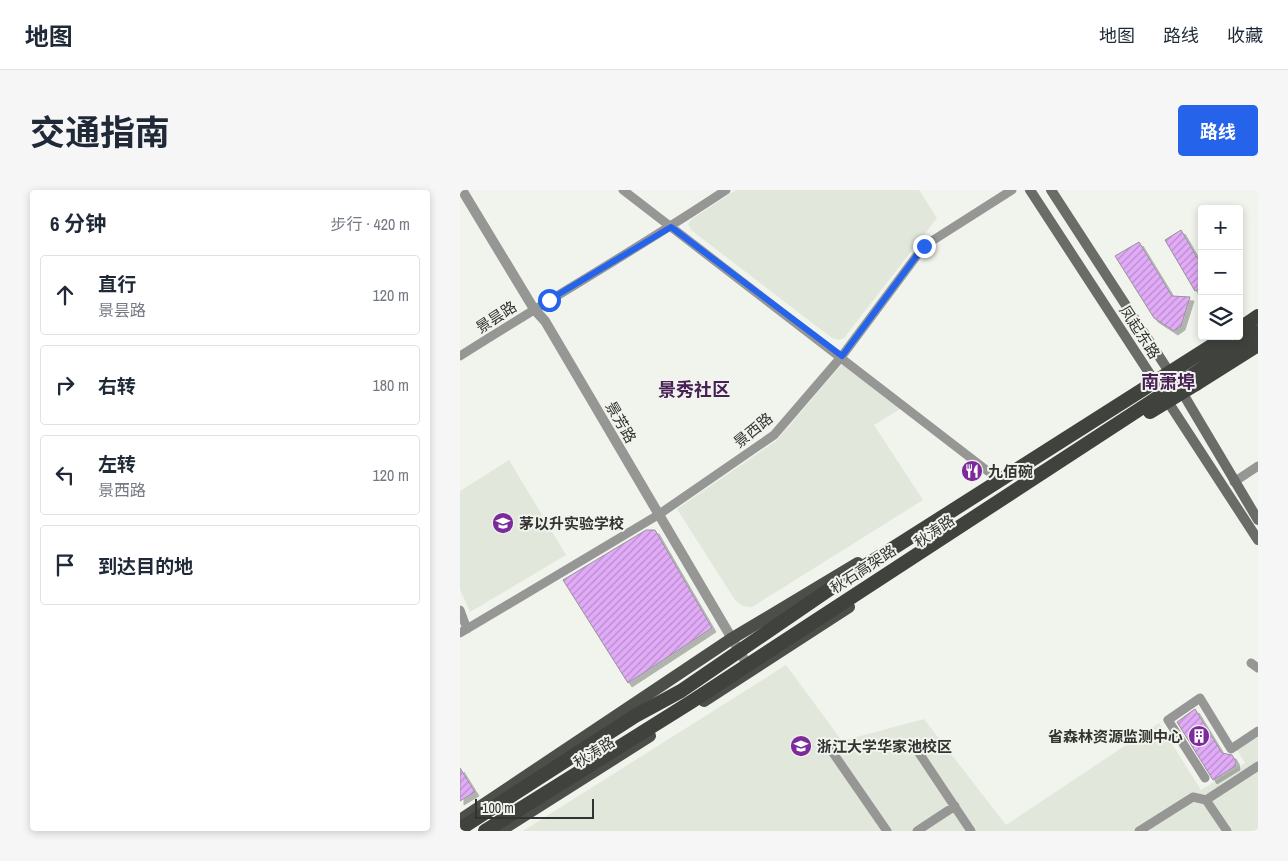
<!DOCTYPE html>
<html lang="zh">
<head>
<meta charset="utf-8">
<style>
  :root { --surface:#fff; --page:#f6f6f7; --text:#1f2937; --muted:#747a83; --line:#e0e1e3; --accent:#2563eb }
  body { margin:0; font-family:"Archivo Narrow","Noto Sans SC",sans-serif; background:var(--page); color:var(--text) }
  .controls { position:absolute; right:15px; top:15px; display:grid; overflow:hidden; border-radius:5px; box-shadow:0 2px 8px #0003 }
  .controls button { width:45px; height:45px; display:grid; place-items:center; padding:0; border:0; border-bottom:1px solid var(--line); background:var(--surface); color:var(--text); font:25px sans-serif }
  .scale { position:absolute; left:15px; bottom:12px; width:119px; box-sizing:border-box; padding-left:5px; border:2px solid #333431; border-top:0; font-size:14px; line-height:18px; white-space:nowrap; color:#333431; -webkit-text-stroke:4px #f0f4ed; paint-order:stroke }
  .stop { position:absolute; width:15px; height:15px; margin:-11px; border:4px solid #2563eb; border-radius:50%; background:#fff }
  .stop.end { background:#2563eb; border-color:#fff; box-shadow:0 1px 5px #0008 }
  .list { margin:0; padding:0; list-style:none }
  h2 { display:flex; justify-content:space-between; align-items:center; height:65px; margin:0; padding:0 20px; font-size:21px }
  h2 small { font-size:16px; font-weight:400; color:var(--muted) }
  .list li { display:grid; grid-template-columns:32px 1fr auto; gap:15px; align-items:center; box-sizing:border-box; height:80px; margin:0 10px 10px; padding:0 10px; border:1px solid var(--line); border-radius:5px }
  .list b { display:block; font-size:19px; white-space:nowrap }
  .list p { margin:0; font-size:16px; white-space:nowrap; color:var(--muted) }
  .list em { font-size:16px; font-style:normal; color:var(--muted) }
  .icon { flex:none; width:28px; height:28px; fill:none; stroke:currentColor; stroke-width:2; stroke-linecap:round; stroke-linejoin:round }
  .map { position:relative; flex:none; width:798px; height:641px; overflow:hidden; border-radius:5px }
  header { display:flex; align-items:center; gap:30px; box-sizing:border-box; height:70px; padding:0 25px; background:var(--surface); border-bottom:1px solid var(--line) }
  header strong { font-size:24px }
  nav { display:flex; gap:28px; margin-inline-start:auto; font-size:18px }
  .intro { display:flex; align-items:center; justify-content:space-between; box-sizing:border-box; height:120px; padding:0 30px }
  h1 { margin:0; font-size:35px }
  .button { padding:12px 22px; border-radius:5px; background:var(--accent); color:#fff; font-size:18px; font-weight:700 }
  main { display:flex; gap:30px; padding:0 30px }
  aside { flex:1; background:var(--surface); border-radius:5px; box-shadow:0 2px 8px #0003 }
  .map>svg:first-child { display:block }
  .built { fill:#e1e7db }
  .building { fill:url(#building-hatch); stroke:#969398; filter:url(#shadow) }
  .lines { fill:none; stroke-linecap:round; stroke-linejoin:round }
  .minor { stroke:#969795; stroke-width:9 }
  .tertiary { stroke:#969795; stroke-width:10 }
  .secondary { stroke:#6a6c68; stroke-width:10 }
  .primary { stroke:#4c4e4a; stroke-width:12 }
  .trunk { stroke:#40423d; stroke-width:14 }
  .trunk-bridge { stroke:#40423d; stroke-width:14 }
  .route { stroke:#2563eb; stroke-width:6 }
  .labels { text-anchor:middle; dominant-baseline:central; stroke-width:4; stroke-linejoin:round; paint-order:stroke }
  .street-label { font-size:15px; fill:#333431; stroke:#f0f4ed }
  .poi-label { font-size:15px; font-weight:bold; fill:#333431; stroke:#f0f4ed; text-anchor:start }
  .quarter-label { font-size:18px; font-weight:bold; fill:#472056; stroke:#f0f4ed }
</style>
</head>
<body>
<header>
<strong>地图</strong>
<nav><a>地图</a><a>路线</a><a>收藏</a></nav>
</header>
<div class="intro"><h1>交通指南</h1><a class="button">路线</a></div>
<main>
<aside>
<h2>6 分钟<small>步行 · 420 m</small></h2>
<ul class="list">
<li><svg class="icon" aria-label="ahead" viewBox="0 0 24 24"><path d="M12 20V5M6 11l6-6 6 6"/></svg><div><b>直行</b><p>景昙路</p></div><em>120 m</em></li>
<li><svg class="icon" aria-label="right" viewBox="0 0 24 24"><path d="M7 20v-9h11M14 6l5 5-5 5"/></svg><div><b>右转</b></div><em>180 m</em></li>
<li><svg class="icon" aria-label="left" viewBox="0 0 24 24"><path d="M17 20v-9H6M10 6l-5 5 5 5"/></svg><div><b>左转</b><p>景西路</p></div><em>120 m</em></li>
<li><svg class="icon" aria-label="arrive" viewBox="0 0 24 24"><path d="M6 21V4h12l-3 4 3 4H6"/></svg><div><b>到达目的地</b></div></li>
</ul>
</aside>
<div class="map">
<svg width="798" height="641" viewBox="0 0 798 641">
  <defs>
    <pattern id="building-hatch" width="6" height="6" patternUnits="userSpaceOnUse" patternTransform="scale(1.25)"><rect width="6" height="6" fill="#e1abf8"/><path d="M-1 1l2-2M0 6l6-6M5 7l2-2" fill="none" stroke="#b78cc9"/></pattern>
    <filter id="shadow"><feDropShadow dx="4" dy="4" stdDeviation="0" flood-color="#0004"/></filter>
  </defs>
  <rect width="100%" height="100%" fill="#f0f4ed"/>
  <path class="built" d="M 276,0 L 459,0 L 477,28 L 384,148 L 379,150 L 372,148 L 231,40 L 228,34 L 232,29 Z
    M 383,173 L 440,219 L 414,235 L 463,310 L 292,417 L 283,416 L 275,410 L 217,319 L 316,251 Z
    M 49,270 L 106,365 L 10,422 L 0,399 L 0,301 Z
    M 326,475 L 382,551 L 464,529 L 546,635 L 699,533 L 741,600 L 785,573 L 777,560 L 798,547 L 798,641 L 63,641 Z"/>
  <path class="building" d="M 721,40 L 742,76 L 742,97 L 735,101 L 705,50 Z
    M 679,52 L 712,106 L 730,107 L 721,136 L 714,141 L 694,128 L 655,66 Z
    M 186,340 L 195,340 L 252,438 L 168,493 L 103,390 Z
    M 735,519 L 762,563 L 772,565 L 775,570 L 776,576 L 753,590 L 717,532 Z
    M 0,578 L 15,602 L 0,611 Z"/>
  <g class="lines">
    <path class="minor" d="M 163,0 L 538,289
      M 0,166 C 88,110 179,58 266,0
      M 774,292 L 798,276
      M 0,420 L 7,439
      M 0,443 L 198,325 L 314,245 L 382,166 L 464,56 L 552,0
      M 791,473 L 798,478
      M 371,560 L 427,641
      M 459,563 L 511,641
      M 745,588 L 708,530 L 740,508 L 771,559 L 798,541
      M 746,610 L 767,641
      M 457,641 L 495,616
      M 679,641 L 733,607 L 746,610 L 798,576"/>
    <path class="tertiary" d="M 2,0 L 74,119 L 85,131 L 291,481"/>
    <path class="secondary" d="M 570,0 L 798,350
      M 591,0 L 719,197 L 798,330"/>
    <path class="primary" d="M 244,511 L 389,417
      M 0,630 L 271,449 L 398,373
      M 40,641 L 190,546"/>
    <path class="trunk" d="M 779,139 L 798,126
      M 736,194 L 798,155"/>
    <path class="trunk-bridge" d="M 690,222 L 736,194
      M 0,639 L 175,526 L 221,501 L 383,390 L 767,146
      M 25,641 L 231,512 L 798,142"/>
  </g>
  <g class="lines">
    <path class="route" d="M 89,110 L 211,37 L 382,166 L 464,56"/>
  </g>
  <defs>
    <g id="restaurant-disc" transform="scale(1.125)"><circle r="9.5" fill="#7d2b9b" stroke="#f0f4ed"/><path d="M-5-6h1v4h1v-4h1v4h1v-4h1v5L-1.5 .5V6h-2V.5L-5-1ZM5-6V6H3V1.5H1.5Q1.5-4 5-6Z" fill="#fff"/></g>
    <g id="school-disc" transform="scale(1.125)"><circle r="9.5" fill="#7d2b9b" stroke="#f0f4ed"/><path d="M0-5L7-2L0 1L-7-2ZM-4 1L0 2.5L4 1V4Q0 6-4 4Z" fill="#fff"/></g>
    <g id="building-disc" transform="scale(1.125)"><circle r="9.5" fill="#7d2b9b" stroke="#f0f4ed"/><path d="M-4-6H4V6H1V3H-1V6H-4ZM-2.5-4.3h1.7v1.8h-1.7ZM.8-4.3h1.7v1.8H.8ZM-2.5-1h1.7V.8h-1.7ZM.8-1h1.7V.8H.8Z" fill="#fff"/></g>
    <g id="university-disc" transform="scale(1.125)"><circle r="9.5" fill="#7d2b9b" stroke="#f0f4ed"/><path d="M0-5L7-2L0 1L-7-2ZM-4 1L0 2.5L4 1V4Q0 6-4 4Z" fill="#fff"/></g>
  </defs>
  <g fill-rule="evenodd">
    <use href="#restaurant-disc" x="512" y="281"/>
    <use href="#school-disc" x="43" y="333"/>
    <use href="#building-disc" x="739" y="546"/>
    <use href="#university-disc" x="341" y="556"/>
  </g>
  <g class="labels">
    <g class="street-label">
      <text transform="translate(36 127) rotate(-33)">景昙路</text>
      <text transform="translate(680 142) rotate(57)">凤起东路</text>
      <text transform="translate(161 232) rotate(60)">景芳路</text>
      <text transform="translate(293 240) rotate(-39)">景西路</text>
      <text transform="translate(474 341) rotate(-34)">秋涛路</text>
      <text transform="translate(403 379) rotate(-33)">秋石高架路</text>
      <text transform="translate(134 562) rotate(-32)">秋涛路</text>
    </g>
    <g class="poi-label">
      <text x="528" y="281">九佰碗</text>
      <text x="59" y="333">茅以升实验学校</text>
      <text x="723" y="546" text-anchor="end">省森林资源监测中心</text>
      <text x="357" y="556">浙江大学华家池校区</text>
    </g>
    <g class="quarter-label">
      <text x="708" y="191">南萧埠</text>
      <text x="234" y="199">景秀社区</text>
    </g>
  </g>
</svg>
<div class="controls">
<button>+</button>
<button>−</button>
<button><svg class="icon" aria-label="layers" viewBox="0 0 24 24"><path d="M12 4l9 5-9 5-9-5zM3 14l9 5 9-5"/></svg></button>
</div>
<div class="scale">100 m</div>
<div class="stop" style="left:89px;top:110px"></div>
<div class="stop end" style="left:464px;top:56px"></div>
</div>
</main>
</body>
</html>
